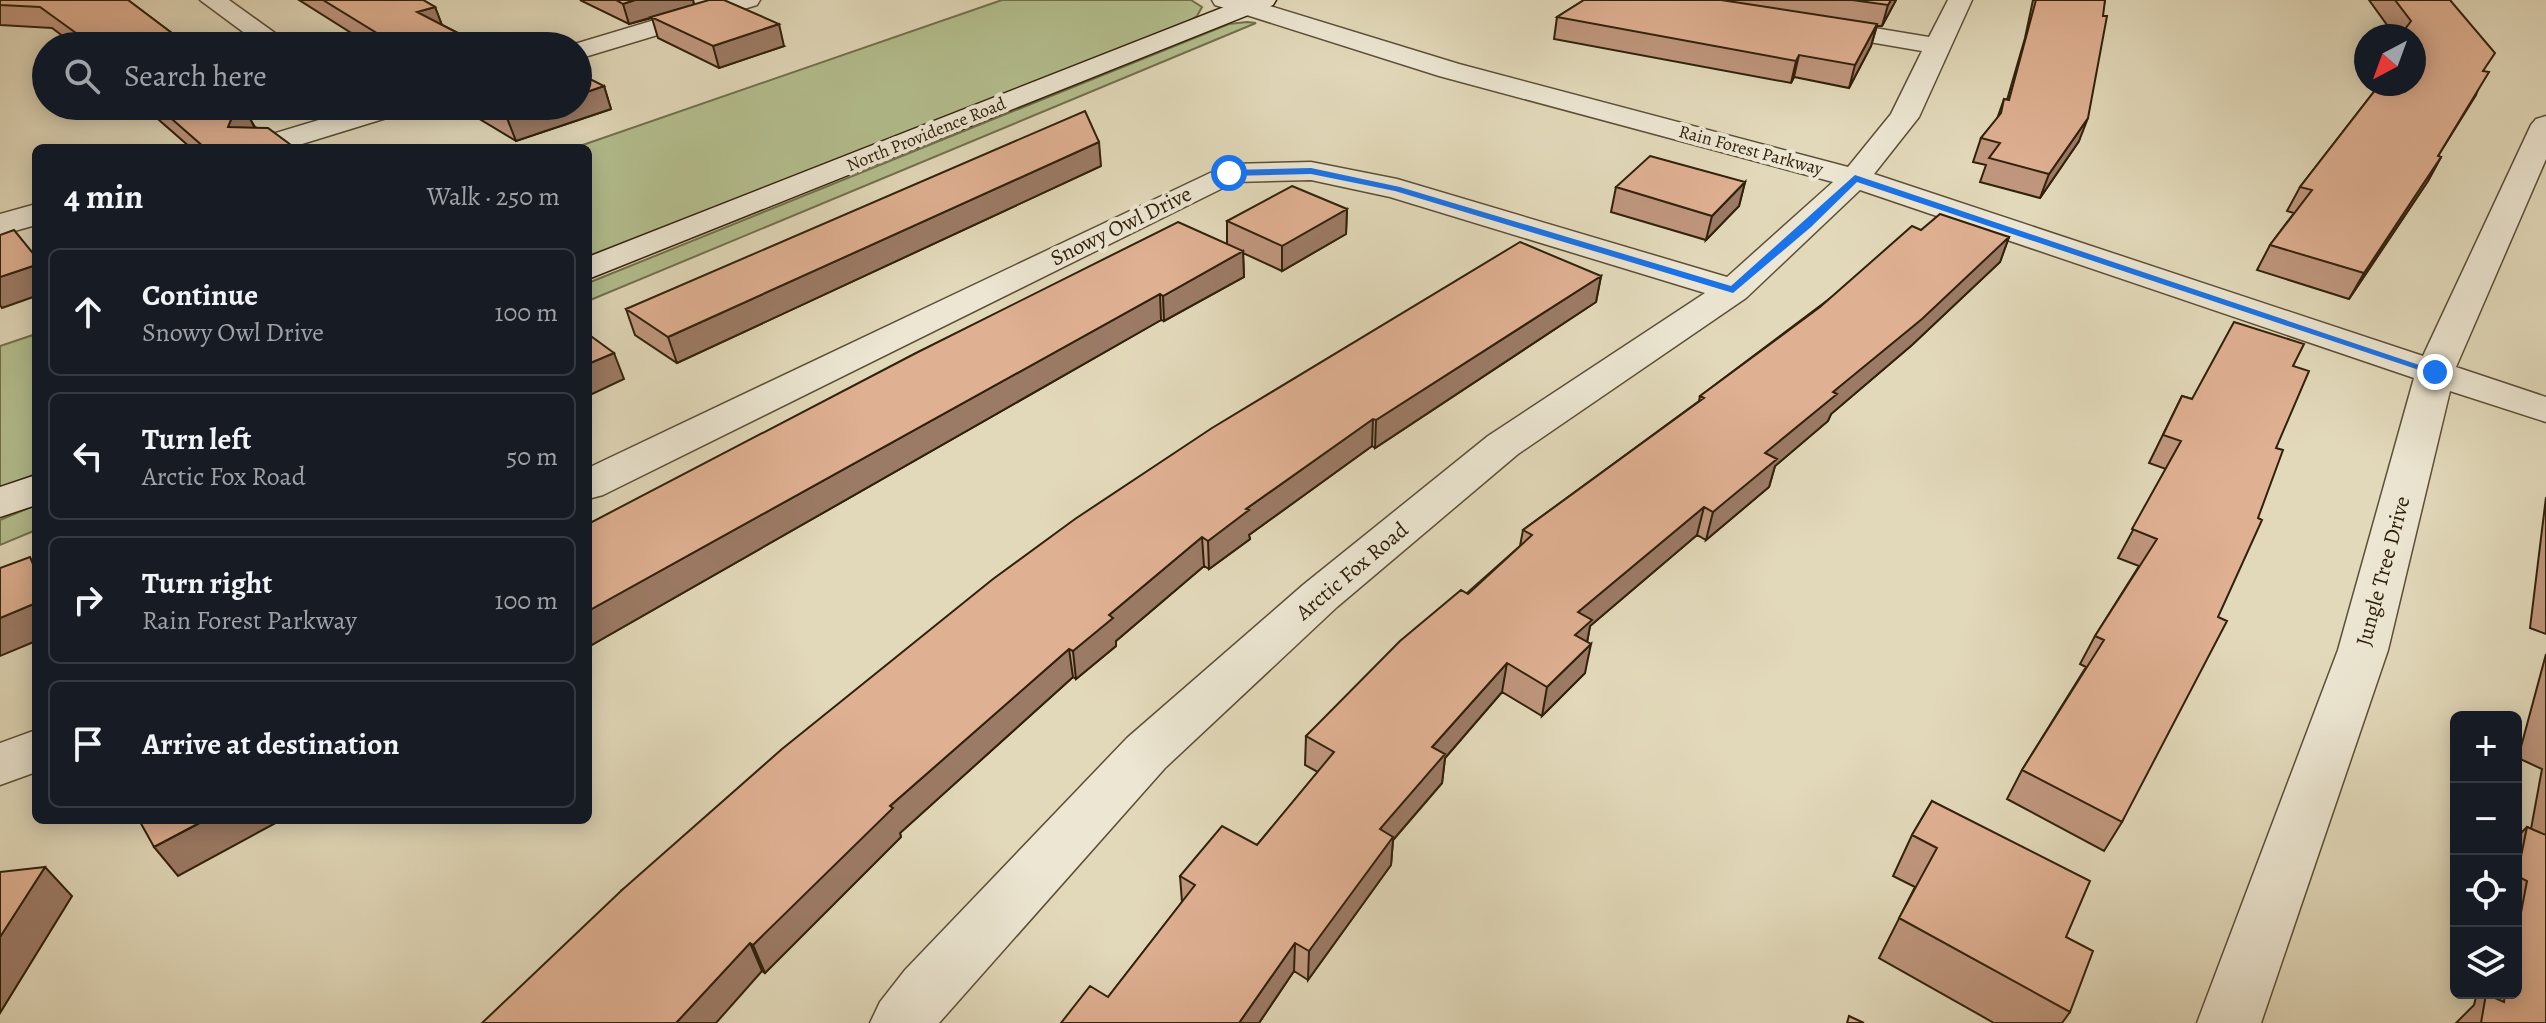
<!DOCTYPE html>
<html lang="en">
<head>
<meta charset="utf-8">
<style>
  :root { --surface:#171b24; --page:#242831; --text:#f1f3f6; --muted:#9ea1a6; --line:#363941 }
  body { margin:0; font-family:Alegreya,serif; background:var(--page); color:var(--text) }
  .controls { position:absolute; right:24px; bottom:24px; display:grid; overflow:hidden; border-radius:12px; box-shadow:0 4px 20px #0003 }
  .controls button { width:72px; height:72px; display:grid; place-items:center; padding:0; border:0; border-bottom:2px solid var(--line); background:var(--surface); color:var(--text); font:40px sans-serif }
  .compass { position:absolute; left:2354px; top:24px; width:72px; height:72px; border-radius:50%; background:var(--surface); box-shadow:0 4px 20px #0003; rotate:221deg }
  .stop { position:absolute; width:24px; height:24px; margin:-18px; border:6px solid #1a73e8; border-radius:50%; background:#fff }
  .stop.end { background:#1a73e8; border-color:#fff; box-shadow:0 2px 8px #0008 }
  .list { margin:0; padding:0; list-style:none }
  h2 { display:flex; justify-content:space-between; align-items:center; height:104px; margin:0; padding:0 32px; font-size:34px }
  h2 small { font-size:26px; font-weight:400; color:var(--muted) }
  .list li { display:grid; grid-template-columns:52px 1fr auto; gap:24px; align-items:center; box-sizing:border-box; height:128px; margin:0 16px 16px; padding:0 16px; border:2px solid var(--line); border-radius:12px }
  .list b { display:block; font-size:30px; white-space:nowrap }
  .list p { margin:0; font-size:26px; white-space:nowrap; color:var(--muted) }
  .list em { font-size:26px; font-style:normal; color:var(--muted) }
  .icon { flex:none; width:44px; height:44px; fill:none; stroke:currentColor; stroke-width:2; stroke-linecap:round; stroke-linejoin:round }
  .map { position:relative; flex:none; width:2546px; height:1023px; overflow:hidden }
  .search { position:absolute; background:var(--surface); box-shadow:0 4px 20px #0003; left:32px; top:32px; width:560px; height:88px; display:flex; align-items:center; gap:20px; box-sizing:border-box; padding:0 28px; border-radius:44px; color:var(--muted); font-size:30px }
  .panel { position:absolute; background:var(--surface); box-shadow:0 4px 20px #0003; left:32px; top:144px; width:560px; height:680px; border-radius:12px }
  .map>svg:first-child { display:block }
  .green { fill:#b4bf8f; stroke:#72704d; stroke-width:2 }
  .lines { fill:none; stroke-linecap:round; stroke-linejoin:round }
  .street-casing { stroke:#5c4f37; stroke-width:3 }
  .secondary-casing { stroke:#30210b; stroke-width:3 }
  .street { fill:#ece6d2; fill-rule:evenodd }
  .secondary { fill:#ece6d2; fill-rule:evenodd }
  .wall { fill:#c0977e; stroke:#30210b; stroke-width:2 }
  .shaded-wall { fill:#9c7b66; stroke:#30210b; stroke-width:2 }
  .building { fill:#dfb092; stroke:#30210b; stroke-width:2 }
  .route { fill:#1a73e8 }
  .labels { text-anchor:middle; dominant-baseline:central; stroke-width:8; stroke-linejoin:round; paint-order:stroke }
  .far-street-label { font-size:18px; fill:#30210b; stroke:#ece6d2 }
  .street-label { font-size:22px; fill:#30210b; stroke:#ece6d2 }
</style>
</head>
<body>
<div class="map">
<svg width="2546" height="1023" viewBox="0 0 2546 1023">
  <rect width="100%" height="100%" fill="#e2d9ba"/>
  <filter id="stains"><feTurbulence type="fractalNoise" baseFrequency=".0025" numOctaves="4"/><feColorMatrix values="0 0 0 0 .2 0 0 0 0 .09 0 0 0 0 .02 0 0 0 .5 -.17"/></filter>
  <radialGradient id="worn" r=".72"><stop offset=".6" stop-color="#630" stop-opacity="0"/><stop offset="1" stop-color="#630" stop-opacity=".3"/></radialGradient>
  <path class="green" d="M 1002,0 L 1191,0 L 1202,7 L 1197,16 L 1184,24 L 588,258 L 588,148 L 574,148 Z
    M 1247,22 L 1256,23 L 588,301 L 588,283 L 1229,24 Z
    M 36,334 L 36,474 L 0,488 L 0,346 Z
    M 36,505 L 36,530 L 0,545 L 0,520 Z"/>
  <g class="lines">
    <g class="street-casing">
      <path id="street" d="M 200,0 L 229,0 L 293,46 L 262,46 Z
        M 721,0 L 760,0 L 757,5 L 578,59 L 578,46 L 568,46 Z
        M 1212,0 L 1250,0 L 1459,64 L 1848,167 L 1891,114 L 1922,51 L 1805,31 L 1801,26 L 1805,21 L 1814,18 L 1929,37 L 1948,0 L 1972,0 L 1919,117 L 1874,174 L 2423,356 L 2531,125 L 2536,119 L 2546,116 L 2546,159 L 2456,367 L 2546,397 L 2546,422 L 2450,391 L 2388,650 L 2261,1023 L 2197,1023 L 2338,650 L 2414,378 L 1860,190 L 1746,298 L 1518,454 L 1337,607 L 1165,768 L 939,1023 L 870,1023 L 880,1002 L 905,970 L 1127,738 L 1303,585 L 1488,436 L 1705,293 L 1390,197 L 1311,180 L 1235,182 L 603,495 L 588,499 L 588,468 L 1229,164 L 1311,162 L 1397,179 L 1727,277 L 1833,182 L 1439,76 L 1215,5 Z
        M 365,106 L 410,106 L 406,112 L 289,148 L 242,148 L 246,142 Z
        M 36,204 L 36,225 L 0,235 L 0,214 Z
        M 36,730 L 36,772 L 0,785 L 0,743 Z"/>
    </g>
    <g class="secondary-casing">
      <path id="secondary" d="M 1242,0 L 1276,0 L 1273,5 L 588,279 L 588,257 Z
        M 36,475 L 36,505 L 0,517 L 0,487 Z"/>
    </g>
    <use href="#street" class="street"/>
    <use href="#secondary" class="secondary"/>
  </g>
  <path class="wall" d="M 0,0 L 128,0 L 189,46 L 76,46 L 52,28 L 0,25 Z
    M 299,0 L 423,0 L 435,7 L 442,25 L 483,46 L 372,46 Z
    M 580,0 L 693,0 L 694,4 L 784,46 L 719,68 L 658,38 L 652,18 L 629,24 Z
    M 1584,0 L 1896,0 L 1882,26 L 1877,26 L 1871,46 L 1849,88 L 1794,77 L 1791,83 L 1554,39 L 1557,17 Z
    M 2033,0 L 2105,0 L 2079,141 L 2040,198 L 1980,182 L 1986,165 L 1973,162 L 1981,138 L 1997,119 L 2004,99 L 2007,100 L 2025,38 Z
    M 2369,0 L 2450,0 L 2484,71 L 2476,95 L 2438,156 L 2441,157 L 2428,181 L 2349,299 L 2257,270 L 2270,245 L 2294,213 L 2287,211 L 2300,187 L 2379,85 L 2377,84 L 2414,84 L 2414,36 L 2395,36 Z
    M 604,86 L 611,109 L 516,141 L 473,115 L 469,106 L 578,106 Z
    M 143,106 L 252,106 L 254,108 L 245,111 L 255,127 L 295,148 L 191,148 Z
    M 1101,166 L 677,363 L 635,335 L 626,309 Z
    M 1745,182 L 1739,206 L 1706,240 L 1611,212 L 1616,187 Z
    M 1347,209 L 1346,234 L 1282,271 L 1243,253 L 1244,277 L 1164,321 L 1161,320 L 588,647 L 588,524 L 1227,244 L 1227,221 Z
    M 1921,230 L 2009,237 L 2000,262 L 1912,345 L 1831,414 L 1828,421 L 1775,466 L 1769,487 L 1706,540 L 1697,535 L 1590,626 L 1587,642 L 1585,673 L 1542,716 L 1502,692 L 1445,758 L 1442,783 L 1393,840 L 1391,865 L 1308,980 L 1294,971 L 1259,1023 L 1061,1023 L 1108,997 L 1182,902 L 1180,876 L 1257,845 L 1318,772 L 1305,765 L 1306,736 L 1520,546 L 1523,530 L 1699,401 L 1700,396 Z
    M 1601,276 L 1596,302 L 1375,448 L 1372,446 L 1249,535 L 1250,539 L 1209,569 L 1204,566 L 1116,641 L 1116,646 L 1076,679 L 1073,677 L 900,833 L 901,837 L 765,973 L 622,890 Z
    M 2293,366 L 2276,448 L 2122,822 L 2104,851 L 2007,799 L 2022,770 L 2086,667 L 2080,664 L 2095,636 L 2139,566 L 2118,558 L 2166,469 L 2149,463 L 2182,396 L 2192,399 Z
    M 2546,497 L 2546,634 L 2530,628 Z
    M 2546,654 L 2546,1023 L 2456,1023 L 2474,1005 L 2477,993 L 2516,993 L 2516,838 L 2527,827 L 2531,829 L 2542,769 L 2518,758 Z
    M 1932,801 L 2066,937 L 2070,1012 L 2062,1023 L 1994,1023 L 1879,958 L 1915,887 L 1893,876 L 1912,835 Z"/>
  <path class="shaded-wall" d="M 635,0 L 693,0 L 694,5 L 629,24 L 623,4 Z
    M 1891,0 L 1896,0 L 1882,26 L 1888,5 Z
    M 435,7 L 443,28 L 417,12 Z
    M 779,24 L 784,46 L 719,68 L 713,46 Z
    M 1877,24 L 1871,46 L 1849,88 L 1855,65 Z
    M 1799,55 L 1794,77 L 1791,83 L 1796,61 Z
    M 604,86 L 611,109 L 516,141 L 507,118 L 544,106 L 578,106 L 578,95 Z
    M 227,106 L 252,106 L 254,108 L 232,115 Z
    M 247,112 L 258,135 L 228,127 L 232,117 Z
    M 2088,118 L 2079,141 L 2040,198 L 2049,174 Z
    M 1099,142 L 1101,166 L 677,363 L 668,337 Z
    M 2441,157 L 2428,181 L 2349,299 L 2364,273 Z
    M 1745,182 L 1739,206 L 1706,240 L 1712,216 Z
    M 1347,209 L 1346,234 L 1282,271 L 1282,246 Z
    M 2009,237 L 2000,262 L 1912,345 L 1831,414 L 1828,421 L 1775,466 L 1769,487 L 1706,540 L 1713,512 L 1765,453 L 1833,392 Z
    M 1243,251 L 1244,277 L 1164,321 L 1163,296 Z
    M 36,265 L 36,296 L 2,308 L 0,305 L 0,277 Z
    M 1601,276 L 1596,302 L 1375,448 L 1376,420 Z
    M 1160,294 L 1161,320 L 588,647 L 588,611 Z
    M 614,353 L 624,379 L 588,396 L 588,364 Z
    M 1373,419 L 1372,446 L 1249,535 L 1250,539 L 1209,569 L 1208,541 L 1246,509 Z
    M 1704,507 L 1697,535 L 1590,626 L 1586,648 L 1569,664 L 1578,612 Z
    M 1202,537 L 1204,566 L 1116,641 L 1116,646 L 1076,679 L 1073,651 L 1109,615 Z
    M 36,603 L 36,641 L 0,656 L 0,618 Z
    M 1591,644 L 1585,673 L 1542,716 L 1547,687 Z
    M 1069,649 L 1073,677 L 900,833 L 901,837 L 765,973 L 753,945 L 890,806 Z
    M 1507,663 L 1502,692 L 1445,758 L 1442,783 L 1393,840 L 1391,865 L 1308,980 L 1309,951 L 1380,829 L 1432,747 Z
    M 205,820 L 281,820 L 178,876 L 154,847 Z
    M 45,867 L 72,896 L 0,1013 L 0,937 Z
    M 750,943 L 762,971 L 716,1023 L 676,1023 Z
    M 1295,943 L 1294,971 L 1259,1023 L 1239,1023 Z"/>
  <path class="building" d="M 0,0 L 128,0 L 189,46 L 94,46 L 40,7 L 0,5 Z
    M 323,0 L 423,0 L 435,7 L 417,12 L 483,46 L 398,46 Z
    M 616,0 L 635,0 L 623,4 Z
    M 709,0 L 724,0 L 779,24 L 713,46 L 651,17 Z
    M 1584,0 L 1721,0 L 1877,24 L 1855,65 L 1799,55 L 1796,61 L 1557,17 Z
    M 1852,0 L 1891,0 L 1888,5 Z
    M 2036,0 L 2105,0 L 2103,16 L 2107,16 L 2088,118 L 2049,174 L 1989,158 L 2000,143 L 1981,138 L 2001,113 L 2004,99 L 2009,100 Z
    M 2395,0 L 2450,0 L 2495,53 L 2483,71 L 2489,72 L 2438,156 L 2441,157 L 2364,273 L 2270,245 L 2312,190 L 2300,187 L 2380,84 L 2414,84 L 2414,36 L 2400,36 L 2411,21 Z
    M 578,73 L 604,86 L 578,95 Z
    M 157,106 L 239,106 L 247,112 L 232,117 L 228,127 L 268,128 L 295,148 L 205,148 Z
    M 487,106 L 544,106 L 507,118 Z
    M 1085,111 L 1099,142 L 668,337 L 626,309 Z
    M 1650,156 L 1745,182 L 1712,216 L 1616,187 Z
    M 1292,186 L 1347,209 L 1282,246 L 1227,221 Z
    M 1940,214 L 2009,237 L 1922,319 L 1833,392 L 1837,394 L 1765,453 L 1777,459 L 1713,512 L 1704,507 L 1578,612 L 1592,620 L 1575,635 L 1591,644 L 1547,687 L 1507,663 L 1432,747 L 1445,754 L 1380,829 L 1393,837 L 1309,951 L 1295,943 L 1239,1023 L 1061,1023 L 1090,986 L 1108,997 L 1195,885 L 1180,876 L 1222,826 L 1257,845 L 1334,752 L 1306,736 L 1400,641 L 1461,590 L 1468,594 L 1532,535 L 1523,530 L 1704,398 L 1700,396 L 1820,307 L 1912,226 L 1921,230 Z
    M 1178,222 L 1243,251 L 1163,296 L 1160,294 L 588,611 L 588,524 L 916,353 Z
    M 14,230 L 36,257 L 36,265 L 0,277 L 0,235 Z
    M 1520,242 L 1601,276 L 1376,420 L 1373,419 L 1246,509 L 1249,510 L 1208,541 L 1202,537 L 1109,615 L 1113,618 L 1073,651 L 1069,649 L 890,806 L 893,808 L 753,945 L 750,943 L 676,1023 L 482,1023 L 622,890 L 782,749 L 993,579 L 1075,519 L 1212,428 Z
    M 2234,322 L 2304,344 L 2293,366 L 2309,371 L 2276,448 L 2283,450 L 2258,518 L 2262,520 L 2218,617 L 2227,621 L 2122,822 L 2022,770 L 2104,640 L 2095,636 L 2157,539 L 2132,529 L 2181,441 L 2163,435 L 2182,396 L 2192,399 Z
    M 588,334 L 614,353 L 588,364 Z
    M 30,557 L 36,571 L 36,603 L 0,618 L 0,568 Z
    M 1932,801 L 2090,881 L 2066,937 L 2093,951 L 2070,1012 L 1899,918 L 1937,848 L 1912,835 Z
    M 139,820 L 205,820 L 154,847 Z
    M 2527,827 L 2546,835 L 2546,1023 L 2481,1023 L 2486,994 L 2504,1002 L 2505,993 L 2516,993 L 2516,939 L 2527,881 L 2517,876 Z
    M 45,867 L 0,937 L 0,872 Z
    M 1849,1016 L 1864,1023 L 1847,1023 Z"/>
  <path class="route" d="M 1311,168 L 1400,187 L 1731,286 L 1855,175 L 2440,372 L 2431,374 L 1857,182 L 1811,227 L 1733,293 L 1395,191 L 1311,174 L 1229,176 L 1224,173 L 1229,170 Z"/>
  <g class="labels">
    <g class="far-street-label">
      <text transform="translate(926 134) rotate(-22)">North Providence Road</text>
      <text transform="translate(1751 150) rotate(15)">Rain Forest Parkway</text>
    </g>
    <g class="street-label">
      <text transform="translate(1121 226) rotate(-26)">Snowy Owl Drive</text>
      <text transform="translate(1352 571) rotate(-40)">Arctic Fox Road</text>
      <text transform="translate(2383 571) rotate(-75)">Jungle Tree Drive</text>
    </g>
  </g>
  <rect width="100%" height="100%" filter="url(#stains)"/>
  <rect width="100%" height="100%" fill="url(#worn)"/>
</svg>
<div class="controls">
<button>+</button>
<button>−</button>
<button><svg class="icon" aria-label="locate" viewBox="0 0 24 24"><circle cx="12" cy="12" r="6"/><path d="M12 2v4M12 18v4M2 12h4M18 12h4"/></svg></button>
<button><svg class="icon" aria-label="layers" viewBox="0 0 24 24"><path d="M12 4l9 5-9 5-9-5zM3 14l9 5 9-5"/></svg></button>
</div>
<svg class="compass" viewBox="-18 -18 36 36"><path d="M0-13l5 13h-10z" fill="#e53935"/><path d="M0 13l5-13h-10z" fill="#9ea1a6"/></svg>
<div class="stop" style="left:1229px;top:173px"></div>
<div class="stop end" style="left:2435px;top:372px"></div>
<div class="search"><svg class="icon" aria-label="search" viewBox="0 0 24 24"><circle cx="10" cy="10" r="6"/><path d="M15 15l6 6"/></svg>Search here</div>
<section class="panel">
<h2>4 min<small>Walk · 250 m</small></h2>
<ul class="list">
<li><svg class="icon" aria-label="ahead" viewBox="0 0 24 24"><path d="M12 20V5M6 11l6-6 6 6"/></svg><div><b>Continue</b><p>Snowy Owl Drive</p></div><em>100 m</em></li>
<li><svg class="icon" aria-label="left" viewBox="0 0 24 24"><path d="M17 20v-9H6M10 6l-5 5 5 5"/></svg><div><b>Turn left</b><p>Arctic Fox Road</p></div><em>50 m</em></li>
<li><svg class="icon" aria-label="right" viewBox="0 0 24 24"><path d="M7 20v-9h11M14 6l5 5-5 5"/></svg><div><b>Turn right</b><p>Rain Forest Parkway</p></div><em>100 m</em></li>
<li><svg class="icon" aria-label="arrive" viewBox="0 0 24 24"><path d="M6 21V4h12l-3 4 3 4H6"/></svg><div><b>Arrive at destination</b></div></li>
</ul>
</section>
</div>
</body>
</html>
